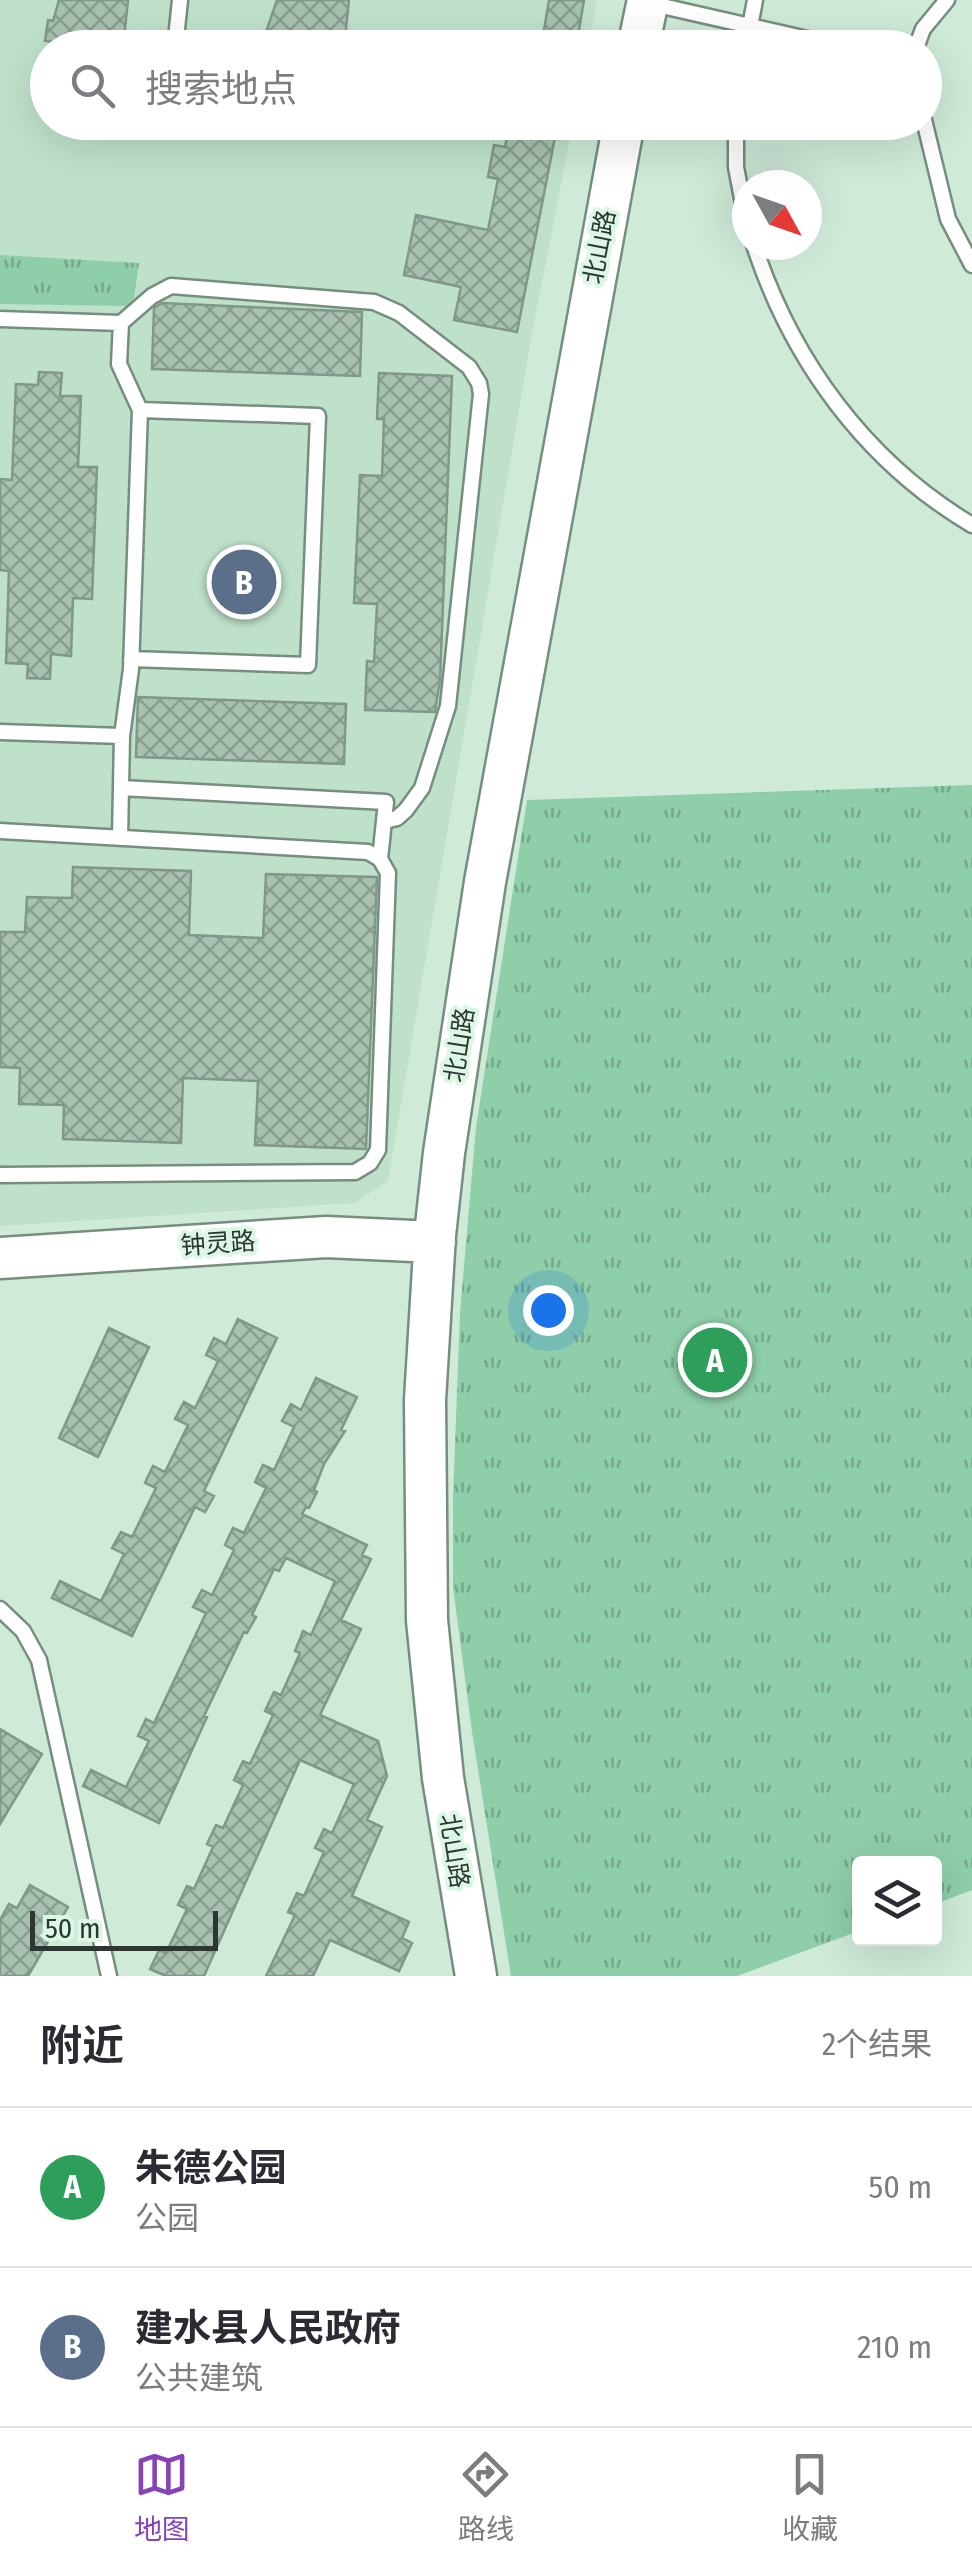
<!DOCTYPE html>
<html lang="zh">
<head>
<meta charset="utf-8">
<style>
  :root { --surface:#fff; --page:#f2f2f3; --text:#2b2b33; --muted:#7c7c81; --line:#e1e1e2; --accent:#8643b7 }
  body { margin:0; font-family:"Fira Sans Condensed","Noto Sans SC",sans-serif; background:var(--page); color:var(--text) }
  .controls { position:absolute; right:30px; bottom:30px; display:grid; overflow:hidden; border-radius:10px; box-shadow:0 10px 40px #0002 }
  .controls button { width:90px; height:90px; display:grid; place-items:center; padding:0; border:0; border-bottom:2px solid var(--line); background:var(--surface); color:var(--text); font:50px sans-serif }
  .compass { position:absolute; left:732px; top:170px; width:90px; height:90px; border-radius:50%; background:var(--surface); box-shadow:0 10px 40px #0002; rotate:130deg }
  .scale { position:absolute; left:30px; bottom:25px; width:188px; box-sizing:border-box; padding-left:10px; border:5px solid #2d3731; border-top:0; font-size:28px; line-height:35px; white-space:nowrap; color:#2d3731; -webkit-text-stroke:8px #dcf7e6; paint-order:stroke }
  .you { position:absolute; left:548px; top:1310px; width:35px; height:35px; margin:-25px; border:8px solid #fff; border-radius:50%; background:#1a73e8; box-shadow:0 0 0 15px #1a73e833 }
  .badge { display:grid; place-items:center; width:65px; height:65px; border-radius:50%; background:var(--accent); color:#fff; font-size:32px; font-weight:700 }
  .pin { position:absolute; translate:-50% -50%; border:5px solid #fff; box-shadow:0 2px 10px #0006 }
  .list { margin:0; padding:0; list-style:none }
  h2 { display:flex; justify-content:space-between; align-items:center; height:130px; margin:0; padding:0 40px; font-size:42px }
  h2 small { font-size:32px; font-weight:400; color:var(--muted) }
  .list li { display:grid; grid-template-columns:65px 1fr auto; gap:30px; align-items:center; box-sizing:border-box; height:160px; padding:0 40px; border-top:2px solid var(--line) }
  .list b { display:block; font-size:38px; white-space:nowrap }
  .list p { margin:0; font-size:32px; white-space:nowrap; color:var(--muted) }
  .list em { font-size:32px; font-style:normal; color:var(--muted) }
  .icon { flex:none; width:55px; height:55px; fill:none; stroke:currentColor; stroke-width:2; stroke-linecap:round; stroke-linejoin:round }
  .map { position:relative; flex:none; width:972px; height:1976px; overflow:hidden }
  .search { position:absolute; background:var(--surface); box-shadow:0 10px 40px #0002; left:30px; right:30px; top:30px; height:110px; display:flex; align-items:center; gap:25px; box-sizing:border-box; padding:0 35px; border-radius:55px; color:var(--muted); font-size:38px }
  .sheet { height:450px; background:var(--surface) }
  nav { display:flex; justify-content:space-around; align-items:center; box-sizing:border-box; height:140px; border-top:2px solid var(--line); background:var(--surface); font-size:28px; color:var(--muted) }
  nav a { display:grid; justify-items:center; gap:5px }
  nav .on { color:var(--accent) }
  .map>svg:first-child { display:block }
  .built { fill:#bfe1cb }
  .grass { fill:url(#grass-tufts) }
  .building { fill:url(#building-cross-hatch); stroke:#7f9888; stroke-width:2.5 }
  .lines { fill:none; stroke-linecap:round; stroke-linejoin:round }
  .lane-casing { stroke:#758e7e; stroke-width:19 }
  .secondary-casing { stroke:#758e7e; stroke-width:45 }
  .lane { stroke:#fff; stroke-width:14 }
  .secondary { stroke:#fff; stroke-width:40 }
  .labels { text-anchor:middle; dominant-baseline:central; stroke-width:8; stroke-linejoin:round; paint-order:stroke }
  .street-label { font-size:25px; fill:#2d3731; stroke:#dcf7e6 }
</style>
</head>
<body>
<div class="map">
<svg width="972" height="1976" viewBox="0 0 972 1976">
  <defs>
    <pattern id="grass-tufts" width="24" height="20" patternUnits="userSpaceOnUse" patternTransform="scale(2.5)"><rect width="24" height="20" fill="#8ecea8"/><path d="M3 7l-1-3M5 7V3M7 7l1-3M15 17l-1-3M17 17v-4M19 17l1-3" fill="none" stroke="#74a889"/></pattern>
    <pattern id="building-cross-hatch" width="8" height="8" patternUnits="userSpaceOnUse" patternTransform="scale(2.5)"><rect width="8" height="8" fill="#a8c2b1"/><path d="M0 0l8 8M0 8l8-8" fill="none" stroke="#899e91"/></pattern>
  </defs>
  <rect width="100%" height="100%" fill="#cfead9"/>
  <path class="built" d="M 0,0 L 597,0 L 588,47 L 48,48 L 48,122 L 573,123 L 531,339 L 388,1181 L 355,1203 L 0,1226 Z"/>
  <path class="grass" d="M 0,255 L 139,263 L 134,298 L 127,306 L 0,304 Z
    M 972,785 L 972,1890 L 935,1904 L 934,1864 L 860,1864 L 859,1931 L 737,1976 L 511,1976 L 472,1732 L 453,1587 L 453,1497 L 460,1313 L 476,1127 L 527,800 Z"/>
  <path class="building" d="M 59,0 L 128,0 L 123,48 L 53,48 L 54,42 L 45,41 L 48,20 L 53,21 Z
    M 277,0 L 349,0 L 344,48 L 272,48 L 273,39 L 264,38 Z
    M 549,0 L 584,0 L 576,48 L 541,48 Z
    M 510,122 L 558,122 L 517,332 L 454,320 L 461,287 L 404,275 L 416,215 L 488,230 L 498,179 L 488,177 L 494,145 L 505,147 Z
    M 162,303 L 362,312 L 360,376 L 152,369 L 154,308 Z
    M 39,372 L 62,373 L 60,396 L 81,396 L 78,467 L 97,467 L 92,599 L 73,598 L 71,656 L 51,654 L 50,679 L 27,678 L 28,664 L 6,663 L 9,571 L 0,570 L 0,479 L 12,480 L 16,384 L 38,385 Z
    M 379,373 L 452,376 L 440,680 L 435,712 L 365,710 L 367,661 L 374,662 L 377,604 L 354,603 L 360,475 L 382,476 L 384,419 L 377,419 Z
    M 138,697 L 346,704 L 344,764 L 136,757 Z
    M 73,867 L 191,871 L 189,935 L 263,938 L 266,874 L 377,877 L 366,1149 L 255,1145 L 258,1081 L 183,1078 L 181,1143 L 63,1139 L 64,1105 L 19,1104 L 20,1068 L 0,1067 L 0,932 L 25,932 L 27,897 L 72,898 Z
    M 238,1319 L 277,1338 L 204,1491 L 214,1496 L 205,1512 L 195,1507 L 132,1636 L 52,1598 L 60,1581 L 101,1601 L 124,1554 L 112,1548 L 121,1532 L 132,1537 L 156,1488 L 145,1483 L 153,1466 L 165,1472 L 188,1425 L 175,1419 L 184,1402 L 195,1408 L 218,1361 L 206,1355 L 214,1338 L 226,1344 Z
    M 109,1328 L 149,1347 L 98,1457 L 59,1438 Z
    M 316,1378 L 357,1397 L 341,1430 L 345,1431 L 324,1464 L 314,1490 L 317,1492 L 309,1508 L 306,1507 L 302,1514 L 367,1545 L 362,1555 L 371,1559 L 341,1620 L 361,1629 L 320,1715 L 378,1741 L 387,1776 L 367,1820 L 382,1827 L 352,1896 L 409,1922 L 402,1938 L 412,1943 L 399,1971 L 330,1940 L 313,1976 L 266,1976 L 295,1915 L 288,1912 L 297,1893 L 304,1896 L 324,1852 L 315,1848 L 324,1829 L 332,1833 L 354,1784 L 300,1760 L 204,1976 L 166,1976 L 150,1969 L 159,1950 L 166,1953 L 187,1909 L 178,1905 L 187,1886 L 194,1889 L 213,1847 L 207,1844 L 216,1825 L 223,1828 L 243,1785 L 234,1780 L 243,1761 L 250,1764 L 273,1715 L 265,1711 L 274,1692 L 281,1695 L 300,1653 L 295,1651 L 303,1631 L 311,1635 L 335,1581 L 286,1558 L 279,1571 L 274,1569 L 252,1615 L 256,1617 L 247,1633 L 244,1632 L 204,1716 L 207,1717 L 159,1823 L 83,1786 L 91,1770 L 126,1787 L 149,1741 L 138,1736 L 146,1719 L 154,1723 L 206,1613 L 193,1607 L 202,1590 L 212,1595 L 234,1550 L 225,1545 L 233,1528 L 244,1533 L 266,1488 L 255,1482 L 263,1465 L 274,1470 L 294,1427 L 282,1421 L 291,1404 L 301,1410 Z
    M 0,1729 L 42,1754 L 0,1824 Z
    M 30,1885 L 68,1907 L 28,1976 L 0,1976 L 0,1920 L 9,1904 L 17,1908 Z"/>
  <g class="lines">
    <g class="lane-casing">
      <path id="lane" d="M 653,4 L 847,48
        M 175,48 L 180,0
        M 746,48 L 755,0
        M 916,48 L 923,29 L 947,0
        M 924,120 L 948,219 L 972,265
        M 736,122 L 736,167 L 747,225
        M 754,245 C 792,361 866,462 972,525
        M 0,319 L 121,323 L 119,364 L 140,410 L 131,669 L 122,736 L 120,838
        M 121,323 L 152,296 L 171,286 L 374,302 L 399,313 L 469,367 L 479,383 L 481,394 L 448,706 L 422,788 L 406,810 L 397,818 L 385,821
        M 131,659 L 308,665 L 318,416 L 140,410
        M 0,732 L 122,736
        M 121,788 L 386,802 L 380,859
        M 0,831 L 368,852 L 380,859 L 388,873 L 378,1150 L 370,1163 L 355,1172 L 0,1175
        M 0,1609 L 23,1631 L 39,1660 L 109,1976"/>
    </g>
    <g class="secondary-casing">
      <path id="secondary" d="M 638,48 L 648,0
        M 0,1258 L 326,1237 L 435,1242
        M 476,1976 L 443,1778 L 427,1620 L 425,1400 L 435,1235 L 444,1153 L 485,882 L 624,122"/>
    </g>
    <use href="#lane" class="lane"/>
    <use href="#secondary" class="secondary"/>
  </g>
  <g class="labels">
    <g class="street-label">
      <text transform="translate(600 247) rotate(-79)">北山路</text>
      <text transform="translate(460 1045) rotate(-81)">北山路</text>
      <text transform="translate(218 1244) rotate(-4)">钟灵路</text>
      <text transform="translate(454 1851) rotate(81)">北山路</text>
    </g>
  </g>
</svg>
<div class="controls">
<button><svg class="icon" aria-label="layers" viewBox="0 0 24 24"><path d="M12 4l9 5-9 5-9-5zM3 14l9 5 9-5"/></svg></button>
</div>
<svg class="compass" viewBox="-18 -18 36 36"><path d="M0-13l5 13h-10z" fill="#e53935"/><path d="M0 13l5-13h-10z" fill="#7c7c81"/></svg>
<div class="scale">50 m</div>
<div class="you"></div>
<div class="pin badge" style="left:715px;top:1360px;background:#2e9e5b">A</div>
<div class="pin badge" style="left:244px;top:582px;background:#5c6f8a">B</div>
<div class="search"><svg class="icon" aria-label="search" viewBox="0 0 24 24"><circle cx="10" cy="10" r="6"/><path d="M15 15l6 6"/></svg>搜索地点</div>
</div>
<section class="sheet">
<h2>附近<small>2个结果</small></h2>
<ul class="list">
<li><span class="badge" style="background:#2e9e5b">A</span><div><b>朱德公园</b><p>公园</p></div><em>50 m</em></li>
<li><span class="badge" style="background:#5c6f8a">B</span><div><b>建水县人民政府</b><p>公共建筑</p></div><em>210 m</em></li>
</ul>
</section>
<nav>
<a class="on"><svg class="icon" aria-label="map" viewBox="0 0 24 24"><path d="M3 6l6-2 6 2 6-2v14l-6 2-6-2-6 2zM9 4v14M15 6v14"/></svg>地图</a>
<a><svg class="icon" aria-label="directions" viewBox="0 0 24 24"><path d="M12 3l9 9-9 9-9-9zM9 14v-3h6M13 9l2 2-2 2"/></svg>路线</a>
<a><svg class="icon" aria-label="saved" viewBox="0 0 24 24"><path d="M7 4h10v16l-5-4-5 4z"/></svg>收藏</a>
</nav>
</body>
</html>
